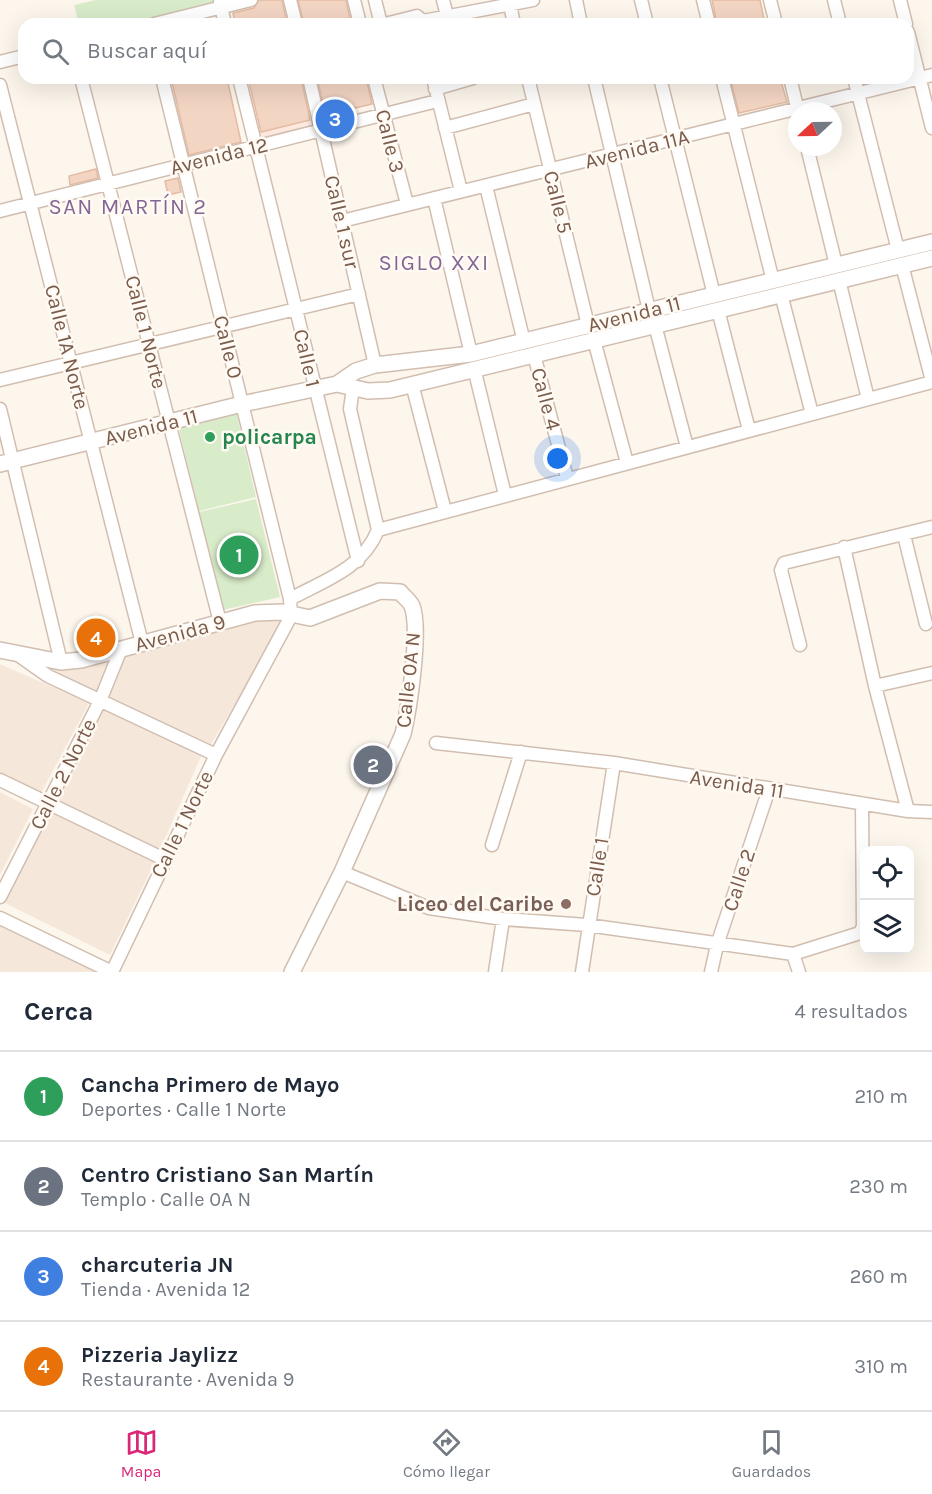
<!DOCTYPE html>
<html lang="es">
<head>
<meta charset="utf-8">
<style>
  :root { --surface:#fff; --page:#f6f6f7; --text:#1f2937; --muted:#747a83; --line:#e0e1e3; --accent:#db2777 }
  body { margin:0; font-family:Karla,sans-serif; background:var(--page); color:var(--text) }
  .controls { position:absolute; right:18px; bottom:18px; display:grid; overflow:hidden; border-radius:12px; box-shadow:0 6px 24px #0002 }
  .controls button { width:54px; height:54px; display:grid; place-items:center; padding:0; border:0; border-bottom:2px solid var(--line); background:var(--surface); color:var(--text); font:30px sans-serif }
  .compass { position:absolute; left:788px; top:102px; width:54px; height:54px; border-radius:50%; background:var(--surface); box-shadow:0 6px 24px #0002; rotate:248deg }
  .you { position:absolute; left:558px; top:459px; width:21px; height:21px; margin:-15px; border:4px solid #fff; border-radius:50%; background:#1a73e8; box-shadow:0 0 0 9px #1a73e833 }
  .badge { display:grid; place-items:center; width:39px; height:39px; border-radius:50%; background:var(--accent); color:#fff; font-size:20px; font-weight:700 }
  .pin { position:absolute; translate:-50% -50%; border:3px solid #fff; box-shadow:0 2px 6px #0006 }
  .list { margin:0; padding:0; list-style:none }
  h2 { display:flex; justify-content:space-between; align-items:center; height:78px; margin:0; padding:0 24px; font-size:26px }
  h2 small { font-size:20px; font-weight:400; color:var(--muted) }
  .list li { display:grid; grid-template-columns:39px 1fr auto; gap:18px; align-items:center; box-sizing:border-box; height:90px; padding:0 24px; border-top:2px solid var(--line) }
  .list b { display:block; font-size:22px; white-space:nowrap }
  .list p { margin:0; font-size:20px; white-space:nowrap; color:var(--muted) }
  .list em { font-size:20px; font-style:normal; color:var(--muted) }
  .icon { flex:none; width:33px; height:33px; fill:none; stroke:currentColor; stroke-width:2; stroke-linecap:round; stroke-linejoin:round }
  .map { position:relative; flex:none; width:932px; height:972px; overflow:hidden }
  .search { position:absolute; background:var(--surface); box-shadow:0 6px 24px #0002; left:18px; right:18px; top:18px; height:66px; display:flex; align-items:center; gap:15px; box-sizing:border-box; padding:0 21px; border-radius:18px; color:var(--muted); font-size:22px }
  .sheet { height:438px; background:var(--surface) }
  nav { display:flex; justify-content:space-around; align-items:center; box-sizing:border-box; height:84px; border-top:2px solid var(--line); background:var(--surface); font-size:16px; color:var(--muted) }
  nav a { display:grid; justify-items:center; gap:3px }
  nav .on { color:var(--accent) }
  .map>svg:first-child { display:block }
  .residential { fill:#f5e8da }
  .commercial { fill:#fde8e0 }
  .green { fill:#d8ecc9 }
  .building { fill:#f3d5c3; stroke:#e6bba3; stroke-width:1.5 }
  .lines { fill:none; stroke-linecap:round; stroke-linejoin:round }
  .minor-casing { stroke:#d1beb0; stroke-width:15 }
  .tertiary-casing { stroke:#d1beb0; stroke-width:18 }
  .minor { stroke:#fff; stroke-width:12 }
  .tertiary { stroke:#fff; stroke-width:15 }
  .leisure-dot { fill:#2e9e5b; stroke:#fffaf3; stroke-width:2 }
  .education-dot { fill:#8d6e63; stroke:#fffaf3; stroke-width:2 }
  .labels { text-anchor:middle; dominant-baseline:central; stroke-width:5; stroke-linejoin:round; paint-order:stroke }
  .street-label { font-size:21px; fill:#7a5c4d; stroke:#fffaf3 }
  .leisure-label { font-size:21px; font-weight:bold; fill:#27864d; stroke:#fffaf3; text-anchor:start }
  .education-label { font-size:21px; font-weight:bold; fill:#785e54; stroke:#fffaf3; text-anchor:end }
  .neighbourhood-label { font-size:22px; letter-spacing:1.5px; fill:#846695; stroke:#fffaf3 }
</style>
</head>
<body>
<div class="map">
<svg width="932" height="972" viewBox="0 0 932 972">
  <rect width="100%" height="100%" fill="#fdf6ec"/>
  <path class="residential" d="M 257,614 L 286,618 L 211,744 L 107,698 L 126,652 Z
    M 114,654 L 95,693 L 26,659 Z
    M 0,664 L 89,703 L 40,795 L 0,775 Z
    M 102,705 L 202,754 L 159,852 L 51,800 Z
    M 0,792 L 33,809 L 0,875 Z
    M 47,810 L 156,859 L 110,955 L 3,902 Z
    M 0,923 L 99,972 L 0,972 Z"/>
  <path class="commercial" d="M 313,119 L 316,131 L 263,144 L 260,132 Z"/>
  <path class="green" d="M 96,0 L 216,0 L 217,2 L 130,24 L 79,24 L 74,5 Z
    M 236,411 L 256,497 L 199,511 L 178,425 Z
    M 256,499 L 280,597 L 223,610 L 199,512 Z"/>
  <path class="building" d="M 259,0 L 282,0 L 287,24 L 235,24 L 233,13 L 254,8 Z
    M 298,0 L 346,0 L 351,24 L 304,24 Z
    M 712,0 L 760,0 L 765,24 L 717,24 Z
    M 171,78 L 227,78 L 241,142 L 189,155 Z
    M 248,78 L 301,78 L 310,120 L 261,132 Z
    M 317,78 L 366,78 L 372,104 L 326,115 Z
    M 730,78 L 780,78 L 787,102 L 739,113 Z
    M 96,169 L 98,178 L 70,185 L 69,176 Z
    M 178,178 L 181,192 L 168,195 L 165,181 Z"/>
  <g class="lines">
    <g class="minor-casing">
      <path id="minor" d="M 290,0 L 296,24
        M 354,0 L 360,24
        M 375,0 L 381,24
        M 443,0 L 447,16
        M 509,0 L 514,24
        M 576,0 L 581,24
        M 641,0 L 647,24
        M 703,0 L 709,24
        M 770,0 L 776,24
        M 834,0 L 840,24
        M 900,0 L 906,24
        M 220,2 L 225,24
        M 154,24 L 251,0
        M 385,24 L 417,16 L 423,21 L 533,0
        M 908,32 L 932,128
        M 0,62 L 24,56
        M 81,78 L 220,622
        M 239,78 L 358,561
        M 309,78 L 375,365
        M 374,78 L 407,204
        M 433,78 L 461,191
        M 528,78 L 588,325
        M 594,78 L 649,310
        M 660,78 L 714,295
        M 722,78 L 773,281
        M 790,78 L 798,111
        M 854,78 L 898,250
        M 0,85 L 142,643
        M 435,89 L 473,78
        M 445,128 L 534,104
        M 807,147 L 836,265
        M 486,186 L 524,342
        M 434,198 L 471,354
        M 0,211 L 437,101
        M 342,221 L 932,75
        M 902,265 L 932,381
        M 839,280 L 868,399
        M 781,294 L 812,414
        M 718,310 L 749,430
        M 655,325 L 687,447
        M 594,340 L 627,463
        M 534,355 L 567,478
        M 474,368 L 505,495
        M 0,380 L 359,294
        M 412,384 L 445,511
        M 0,409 L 61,662
        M 378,530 L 932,382
        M 904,535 L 926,624
        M 844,547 L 875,686 L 908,811
        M 290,599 C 325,580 362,569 378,530 L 350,409 L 353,388
        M 800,645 L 781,570 L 784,563 L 932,527
        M 14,652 L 48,676 L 216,755
        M 875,686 L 932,673
        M 436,743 L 614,763 L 908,811 L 932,812
        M 0,780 L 164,859
        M 492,845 L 521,752
        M 342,872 L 429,908 L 503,919 L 587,925 L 793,954 L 860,933 L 863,926 L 862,804
        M 0,897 L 100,701 L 121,649
        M 0,918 L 112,972
        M 793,954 L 799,972
        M 112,972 L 216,755 L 291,616 L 290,599 L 162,78
        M 495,972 L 503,919
        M 582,972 L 614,763
        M 711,972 L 717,945 L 769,789"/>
    </g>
    <g class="tertiary-casing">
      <path id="tertiary" d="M 337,384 L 368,391 L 390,390 L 932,258
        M 0,464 L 242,404 L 337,384 L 356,371 L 375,365 L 471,354 L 932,242
        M 0,650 L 61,662 L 81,660 L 255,613 L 282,612 L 310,618 L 380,591 L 400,592 C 403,596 410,601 412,606 C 421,629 409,709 403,734 L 342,872 L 292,972"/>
    </g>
    <use href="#minor" class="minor"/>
    <use href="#tertiary" class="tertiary"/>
  </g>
  <circle class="leisure-dot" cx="210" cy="437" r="6"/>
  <circle class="education-dot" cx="566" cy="904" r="6"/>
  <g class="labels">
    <g class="street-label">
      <text transform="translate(390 141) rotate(76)">Calle 3</text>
      <text transform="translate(637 149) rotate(-14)">Avenida 11A</text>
      <text transform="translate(219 156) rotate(-14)">Avenida 12</text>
      <text transform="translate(558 202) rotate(76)">Calle 5</text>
      <text transform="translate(342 222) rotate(77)">Calle 1 sur</text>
      <text transform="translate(634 314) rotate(-14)">Avenida 11</text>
      <text transform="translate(146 332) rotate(76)">Calle 1 Norte</text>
      <text transform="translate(67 347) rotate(76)">Calle 1A Norte</text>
      <text transform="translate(228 347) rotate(76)">Calle 0</text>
      <text transform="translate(307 358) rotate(77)">Calle 1</text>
      <text transform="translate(546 399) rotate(75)">Calle 4</text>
      <text transform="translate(151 427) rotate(-14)">Avenida 11</text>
      <text transform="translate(180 633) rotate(-15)">Avenida 9</text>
      <text transform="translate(408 680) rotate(-84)">Calle 0A N</text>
      <text transform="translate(63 774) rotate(-63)">Calle 2 Norte</text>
      <text transform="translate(737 784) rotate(9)">Avenida 11</text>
      <text transform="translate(182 824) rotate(-64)">Calle 1 Norte</text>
      <text transform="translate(597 867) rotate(-81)">Calle 1</text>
      <text transform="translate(739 880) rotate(-72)">Calle 2</text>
    </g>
    <g class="leisure-label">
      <text x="222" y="437">policarpa</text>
    </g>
    <g class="education-label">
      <text x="554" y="904">Liceo del Caribe</text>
    </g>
    <g class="neighbourhood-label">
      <text x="128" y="207">SAN MARTÍN 2</text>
      <text x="434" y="263">SIGLO XXI</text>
    </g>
  </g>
</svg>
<div class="controls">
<button><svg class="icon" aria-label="locate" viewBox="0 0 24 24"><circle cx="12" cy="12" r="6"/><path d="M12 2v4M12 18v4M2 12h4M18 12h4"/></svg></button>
<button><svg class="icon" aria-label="layers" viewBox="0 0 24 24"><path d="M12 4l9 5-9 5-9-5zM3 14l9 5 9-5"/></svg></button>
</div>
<svg class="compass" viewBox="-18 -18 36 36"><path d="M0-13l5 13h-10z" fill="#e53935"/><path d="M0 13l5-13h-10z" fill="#747a83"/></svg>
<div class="you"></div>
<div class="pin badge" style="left:239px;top:555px;background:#2e9e5b">1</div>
<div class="pin badge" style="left:373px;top:765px;background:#6b7280">2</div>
<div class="pin badge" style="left:335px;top:119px;background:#3f7fe0">3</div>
<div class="pin badge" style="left:96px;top:638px;background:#e8710a">4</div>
<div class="search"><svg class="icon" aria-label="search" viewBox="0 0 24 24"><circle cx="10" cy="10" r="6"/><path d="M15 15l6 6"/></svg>Buscar aquí</div>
</div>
<section class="sheet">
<h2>Cerca<small>4 resultados</small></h2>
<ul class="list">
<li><span class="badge" style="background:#2e9e5b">1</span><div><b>Cancha Primero de Mayo</b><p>Deportes · Calle 1 Norte</p></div><em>210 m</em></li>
<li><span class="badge" style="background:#6b7280">2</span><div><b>Centro Cristiano San Martín</b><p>Templo · Calle 0A N</p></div><em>230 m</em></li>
<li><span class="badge" style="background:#3f7fe0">3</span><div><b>charcuteria JN</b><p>Tienda · Avenida 12</p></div><em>260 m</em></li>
<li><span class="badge" style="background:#e8710a">4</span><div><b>Pizzeria Jaylizz</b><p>Restaurante · Avenida 9</p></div><em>310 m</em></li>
</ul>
</section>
<nav>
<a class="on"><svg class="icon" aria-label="map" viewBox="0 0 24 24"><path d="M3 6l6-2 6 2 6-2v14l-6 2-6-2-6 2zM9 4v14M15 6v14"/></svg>Mapa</a>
<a><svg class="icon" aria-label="directions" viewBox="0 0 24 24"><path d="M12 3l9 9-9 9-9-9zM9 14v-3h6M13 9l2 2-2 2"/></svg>Cómo llegar</a>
<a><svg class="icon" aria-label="saved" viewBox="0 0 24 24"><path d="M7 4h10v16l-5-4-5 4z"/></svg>Guardados</a>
</nav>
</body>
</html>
